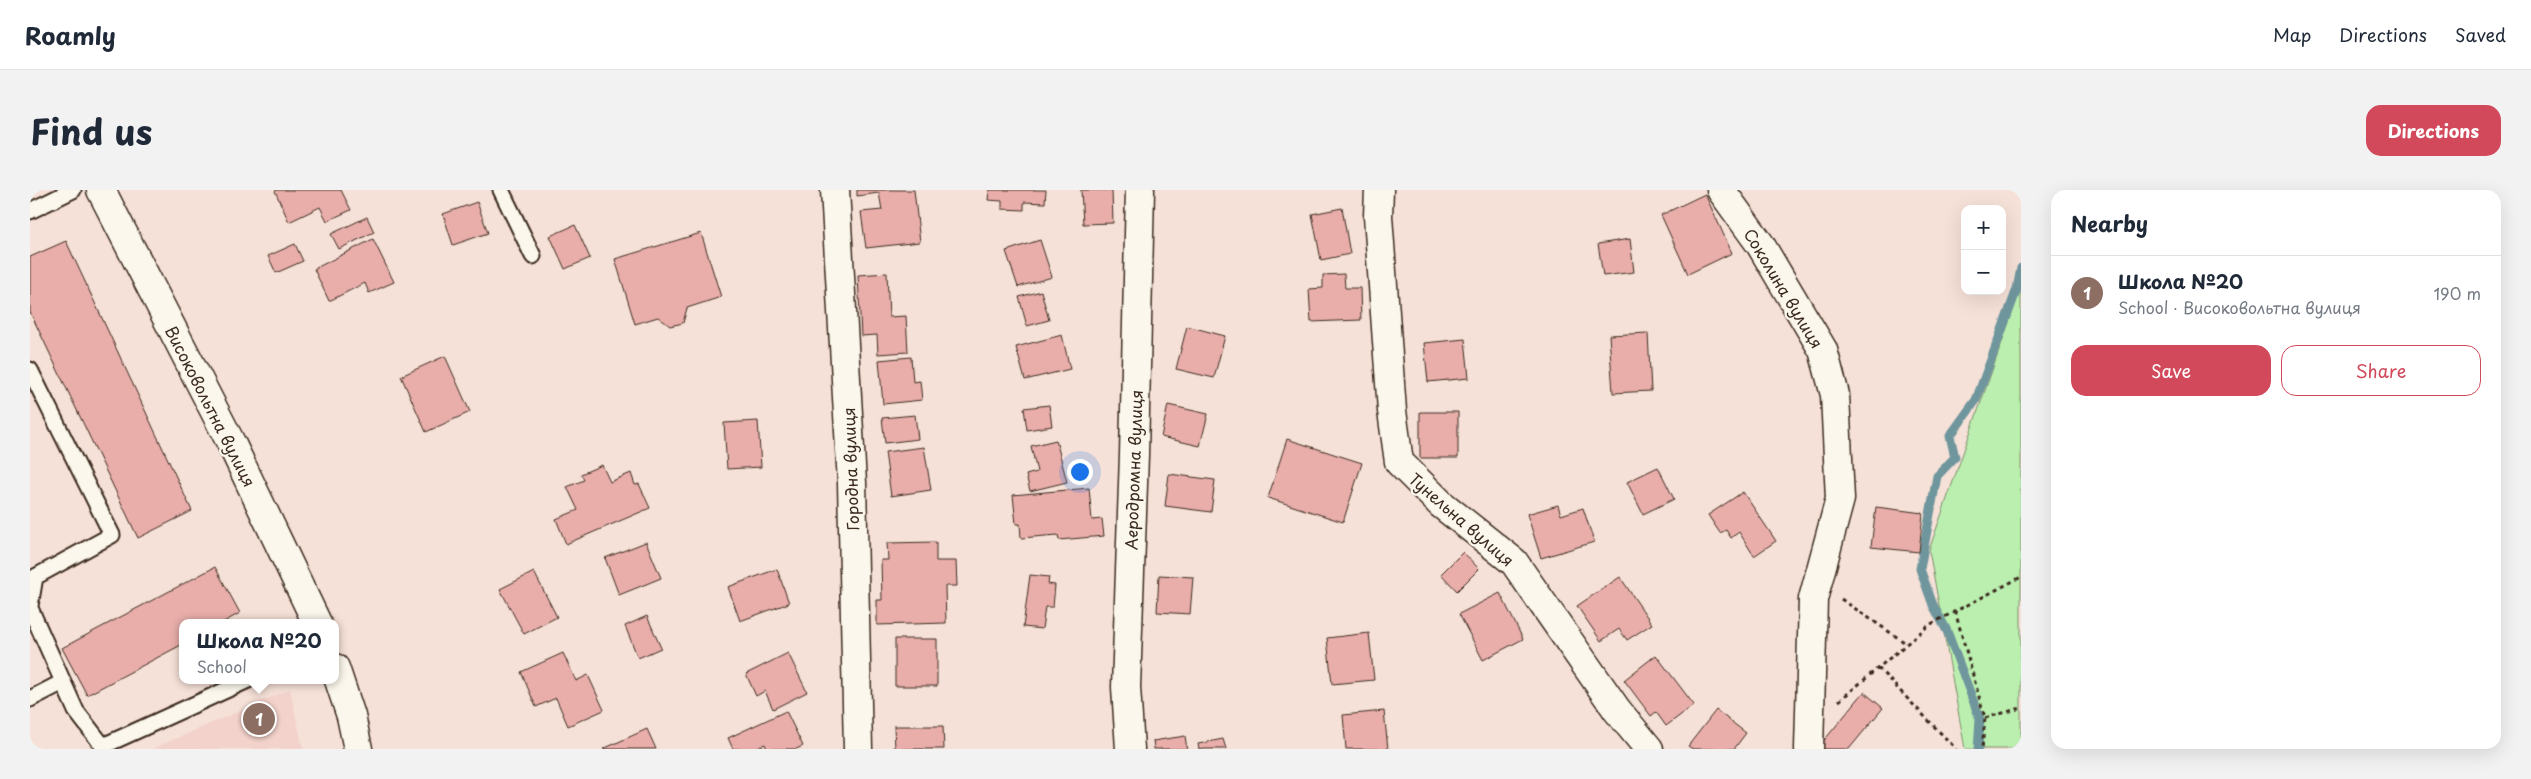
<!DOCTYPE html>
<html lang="en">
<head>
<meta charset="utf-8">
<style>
  :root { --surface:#fff; --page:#f2f2f3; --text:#1f2937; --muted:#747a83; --line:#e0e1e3; --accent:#d1495b }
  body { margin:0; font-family:"Playpen Sans",sans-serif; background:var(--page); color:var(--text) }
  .controls { position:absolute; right:15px; top:15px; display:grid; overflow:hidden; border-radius:10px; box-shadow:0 5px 20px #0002 }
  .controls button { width:45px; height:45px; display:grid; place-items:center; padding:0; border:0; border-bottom:1px solid var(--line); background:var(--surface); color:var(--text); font:25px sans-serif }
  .you { position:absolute; left:1049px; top:281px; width:18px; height:18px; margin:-12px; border:4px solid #fff; border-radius:50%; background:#1a73e8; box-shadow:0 0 0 8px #1a73e833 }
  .badge { display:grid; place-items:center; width:32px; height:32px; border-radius:50%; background:var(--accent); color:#fff; font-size:16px; font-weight:700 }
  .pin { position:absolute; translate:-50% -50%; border:2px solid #fff; box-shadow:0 1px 5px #0006 }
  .popup { position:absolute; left:149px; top:429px; width:160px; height:65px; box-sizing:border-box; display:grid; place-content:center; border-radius:10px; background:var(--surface); filter:drop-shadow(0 1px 4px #0005); font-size:16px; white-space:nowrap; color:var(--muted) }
  .popup b { font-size:19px; color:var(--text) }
  .popup::after { content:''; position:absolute; left:50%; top:100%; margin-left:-10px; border:10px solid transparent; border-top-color:var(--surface) }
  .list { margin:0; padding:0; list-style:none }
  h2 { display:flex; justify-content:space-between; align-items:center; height:65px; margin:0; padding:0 20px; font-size:21px }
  h2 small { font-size:16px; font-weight:400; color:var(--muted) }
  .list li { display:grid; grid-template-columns:32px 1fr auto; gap:15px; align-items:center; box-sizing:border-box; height:75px; padding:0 20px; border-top:1px solid var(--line) }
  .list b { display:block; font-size:19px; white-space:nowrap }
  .list p { margin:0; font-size:16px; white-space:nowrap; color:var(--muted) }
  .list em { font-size:16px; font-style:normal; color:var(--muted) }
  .actions { display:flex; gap:10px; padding:15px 20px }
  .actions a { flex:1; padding:11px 0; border:1px solid var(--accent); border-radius:15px; text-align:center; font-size:18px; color:var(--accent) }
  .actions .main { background:var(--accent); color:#fff }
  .map { position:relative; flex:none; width:1991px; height:559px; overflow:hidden; border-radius:15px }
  header { display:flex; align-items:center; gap:30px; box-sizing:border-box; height:70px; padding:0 25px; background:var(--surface); border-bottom:1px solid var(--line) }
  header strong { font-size:24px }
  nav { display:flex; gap:28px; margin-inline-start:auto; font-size:18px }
  .intro { display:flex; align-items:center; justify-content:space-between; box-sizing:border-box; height:120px; padding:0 30px }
  h1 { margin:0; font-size:35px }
  .button { padding:12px 22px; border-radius:15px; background:var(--accent); color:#fff; font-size:18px; font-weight:700 }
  main { display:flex; gap:30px; padding:0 30px }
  aside { flex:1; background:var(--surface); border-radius:15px; box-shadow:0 5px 20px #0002 }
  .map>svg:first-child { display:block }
  .built { fill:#f2d2ca }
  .green { fill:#baefb0; stroke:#7a8c67 }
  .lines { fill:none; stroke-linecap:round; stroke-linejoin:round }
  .stream { stroke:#6f969d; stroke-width:9 }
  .building { fill:#e9aeaa; stroke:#3b2a1e }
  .lane-casing { stroke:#3b2a1e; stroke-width:19 }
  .street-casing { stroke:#3b2a1e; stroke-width:31 }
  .secondary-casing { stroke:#3b2a1e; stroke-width:31 }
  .path { stroke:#3b2a1e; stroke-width:3; stroke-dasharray:4 4; stroke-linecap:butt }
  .lane { stroke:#fbf7ec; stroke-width:15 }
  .street { stroke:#fbf7ec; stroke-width:28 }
  .secondary { stroke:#fbf7ec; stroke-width:28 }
  .labels { text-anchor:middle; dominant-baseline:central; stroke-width:4.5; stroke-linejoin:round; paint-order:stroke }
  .street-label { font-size:16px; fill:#3b2a1e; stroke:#fbf7ec }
</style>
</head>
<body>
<header>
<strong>Roamly</strong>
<nav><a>Map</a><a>Directions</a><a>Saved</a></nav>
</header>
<div class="intro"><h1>Find us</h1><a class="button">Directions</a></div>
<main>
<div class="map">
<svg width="1991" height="559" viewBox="0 0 1991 559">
  <rect width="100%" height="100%" fill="#f6e1d8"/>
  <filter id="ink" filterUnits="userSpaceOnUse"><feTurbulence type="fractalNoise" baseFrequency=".02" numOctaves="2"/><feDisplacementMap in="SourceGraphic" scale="10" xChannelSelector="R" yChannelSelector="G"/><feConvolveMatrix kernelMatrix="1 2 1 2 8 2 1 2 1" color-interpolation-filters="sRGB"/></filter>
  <g filter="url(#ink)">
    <path class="built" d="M 260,499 L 273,559 L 122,559 Z"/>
    <path class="green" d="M 1991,98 L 1991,559 L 1935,559 L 1899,360 Z"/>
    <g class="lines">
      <path class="stream" d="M 1948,559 L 1950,529 L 1917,441 L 1903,415 L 1890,379 L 1907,286 L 1925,267 L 1920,246 L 1946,210 L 1987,99 L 1991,78"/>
    </g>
    <path class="building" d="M 247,0 L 311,0 L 321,20 L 297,31 L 290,17 L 259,32 L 245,1 Z
      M 827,0 L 884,0 L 890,52 L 836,58 L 831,22 L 852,20 L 849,3 L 827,6 Z
      M 959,0 L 1016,0 L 1015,13 L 994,12 L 994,20 L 972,19 L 972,11 L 958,10 Z
      M 1051,0 L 1082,0 L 1083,33 L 1053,34 Z
      M 1675,4 L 1702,63 L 1658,84 L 1631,25 Z
      M 447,12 L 458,43 L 423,55 L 413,24 Z
      M 1312,18 L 1320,64 L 1291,70 L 1282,24 Z
      M 337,27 L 344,42 L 309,59 L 301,44 Z
      M 545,35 L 560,68 L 535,79 L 520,46 Z
      M 671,43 L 691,107 L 657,118 L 653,133 L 640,136 L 628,127 L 605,134 L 585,69 Z
      M 343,49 L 364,92 L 339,103 L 335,93 L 299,111 L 284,79 Z
      M 1600,49 L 1604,82 L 1573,86 L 1568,54 Z
      M 1010,50 L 1022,87 L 988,97 L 976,61 Z
      M 36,51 L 162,321 L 108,348 L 0,122 L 0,67 Z
      M 265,54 L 273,71 L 246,83 L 238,66 Z
      M 857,83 L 859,127 L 876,126 L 878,162 L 848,164 L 847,145 L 831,146 L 828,85 Z
      M 1314,84 L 1315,98 L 1330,98 L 1331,130 L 1281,132 L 1279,99 L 1293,98 L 1293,85 Z
      M 1011,101 L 1019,130 L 997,136 L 989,107 Z
      M 1157,136 L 1195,146 L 1184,188 L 1146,179 Z
      M 1618,143 L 1621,201 L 1583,203 L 1579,145 Z
      M 1032,145 L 1040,179 L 995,190 L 986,157 Z
      M 1435,149 L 1439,188 L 1398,192 L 1394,153 Z
      M 415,166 L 440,222 L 396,242 L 371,186 Z
      M 881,167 L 883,192 L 890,191 L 892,210 L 853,214 L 849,170 Z
      M 1019,215 L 1022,236 L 997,240 L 994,218 Z
      M 1138,215 L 1178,224 L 1170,256 L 1131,247 Z
      M 1390,222 L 1428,222 L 1428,268 L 1390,268 Z
      M 885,225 L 888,249 L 855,253 L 852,228 Z
      M 728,231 L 731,277 L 697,279 L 694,233 Z
      M 1257,249 L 1332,273 L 1313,332 L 1238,308 Z
      M 1026,250 L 1037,292 L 1000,301 L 996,285 L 1007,282 L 1001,256 Z
      M 894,257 L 901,300 L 861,306 L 855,262 Z
      M 572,275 L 580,292 L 601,283 L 605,295 L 609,294 L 620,318 L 536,354 L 526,329 L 548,320 L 537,297 L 554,290 L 551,284 Z
      M 1628,277 L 1644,309 L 1613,324 L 1597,292 Z
      M 1139,284 L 1185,290 L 1181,322 L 1135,316 Z
      M 1059,298 L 1062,330 L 1072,329 L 1074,346 L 1029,350 L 1028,345 L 991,348 L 990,334 L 986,334 L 983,305 Z
      M 1713,302 L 1746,351 L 1724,366 L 1709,342 L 1701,348 L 1696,340 L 1690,343 L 1678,325 Z
      M 1528,315 L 1531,325 L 1553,318 L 1564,352 L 1511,368 L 1497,324 Z
      M 1846,317 L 1893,323 L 1889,362 L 1841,357 Z
      M 616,352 L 631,388 L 589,405 L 575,368 Z
      M 906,352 L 906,371 L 926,371 L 927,396 L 915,396 L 916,433 L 847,435 L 847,410 L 852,410 L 851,370 L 858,370 L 857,353 Z
      M 1433,362 L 1449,379 L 1427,401 L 1411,384 Z
      M 185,377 L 210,423 L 192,433 L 153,433 L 153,454 L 57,505 L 32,458 Z
      M 747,379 L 759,413 L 710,431 L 698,397 Z
      M 504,382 L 527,427 L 494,444 L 470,399 Z
      M 1000,385 L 1019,387 L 1018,394 L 1025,395 L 1023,417 L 1015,417 L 1012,439 L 993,437 Z
      M 1129,385 L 1163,387 L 1160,424 L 1127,422 Z
      M 1590,387 L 1622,434 L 1597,450 L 1589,439 L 1571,451 L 1547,416 Z
      M 1470,403 L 1493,449 L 1453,470 L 1429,424 Z
      M 617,426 L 631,458 L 608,468 L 595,436 Z
      M 1339,443 L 1344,490 L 1302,494 L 1297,448 Z
      M 865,449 L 907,449 L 907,496 L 865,496 Z
      M 533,463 L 546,491 L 558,485 L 574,520 L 538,536 L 526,508 L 506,517 L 491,482 Z
      M 758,463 L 777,502 L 743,519 L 735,501 L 726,506 L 716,484 Z
      M 1626,465 L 1664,515 L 1636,536 L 1626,522 L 1621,526 L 1594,490 Z
      M 1834,502 L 1853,518 L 1819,559 L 1787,559 Z
      M 1686,520 L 1716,543 L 1704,559 L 1663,559 L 1658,556 Z
      M 756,521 L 773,556 L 766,559 L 737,559 L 735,554 L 724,559 L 703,559 L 698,548 Z
      M 1354,521 L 1358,559 L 1316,559 L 1313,525 Z
      M 864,536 L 913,536 L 914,559 L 865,559 Z
      M 617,539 L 626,559 L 573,559 Z
      M 1155,546 L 1157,559 L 1124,559 L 1123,551 Z
      M 1193,549 L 1196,559 L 1169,559 L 1168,554 Z"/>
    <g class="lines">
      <g class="lane-casing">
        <path id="lane" d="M 471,0 L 503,66
          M 0,21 L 43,0
          M 0,180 L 82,345 L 5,387 L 0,416
          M 0,418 L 46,521 L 73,556 L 218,490
          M 0,509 L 33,492"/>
      </g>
      <g class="street-casing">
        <path id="street" d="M 805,0 L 822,293 L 828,559
          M 1349,0 L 1348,26 L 1362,221 L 1369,272 L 1411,314 L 1484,372 L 1587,520 L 1619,559
          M 1691,0 L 1730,54 L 1793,160 L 1805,205 L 1810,309 L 1783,409 L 1779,559
          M 1100,559 L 1096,497 L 1104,265 L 1110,0"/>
      </g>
      <g class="secondary-casing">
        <path id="secondary" d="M 71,0 L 201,253 L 287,433
          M 305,478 L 321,526 L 328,559"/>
      </g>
      <path class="path" d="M 1811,409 L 1877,454
        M 1925,421 L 1955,528 L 1952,559
        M 1848,478 L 1926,559
        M 1809,511 L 1899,435 L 1991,387
        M 1955,528 L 1991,518"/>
      <use href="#lane" class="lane"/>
      <use href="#street" class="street"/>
      <use href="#secondary" class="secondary"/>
    </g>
  </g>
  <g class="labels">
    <g class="street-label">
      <text transform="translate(1754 98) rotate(59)">Соколина вулиця</text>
      <text transform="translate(181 216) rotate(63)">Високовольтна вулиця</text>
      <text transform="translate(820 279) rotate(-92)">Городна вулиця</text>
      <text transform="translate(1103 280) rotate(-88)">Аеродромна вулиця</text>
      <text transform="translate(1432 329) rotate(41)">Тунельна вулиця</text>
    </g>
  </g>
</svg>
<div class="controls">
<button>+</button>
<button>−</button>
</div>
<div class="you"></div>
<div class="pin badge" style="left:229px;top:529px;background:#8d6e63">1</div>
<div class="popup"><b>Школа №20</b>School</div>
</div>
<aside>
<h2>Nearby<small></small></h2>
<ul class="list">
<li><span class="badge" style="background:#8d6e63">1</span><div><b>Школа №20</b><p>School · Високовольтна вулиця</p></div><em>190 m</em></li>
</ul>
<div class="actions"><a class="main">Save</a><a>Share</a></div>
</aside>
</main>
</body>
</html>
